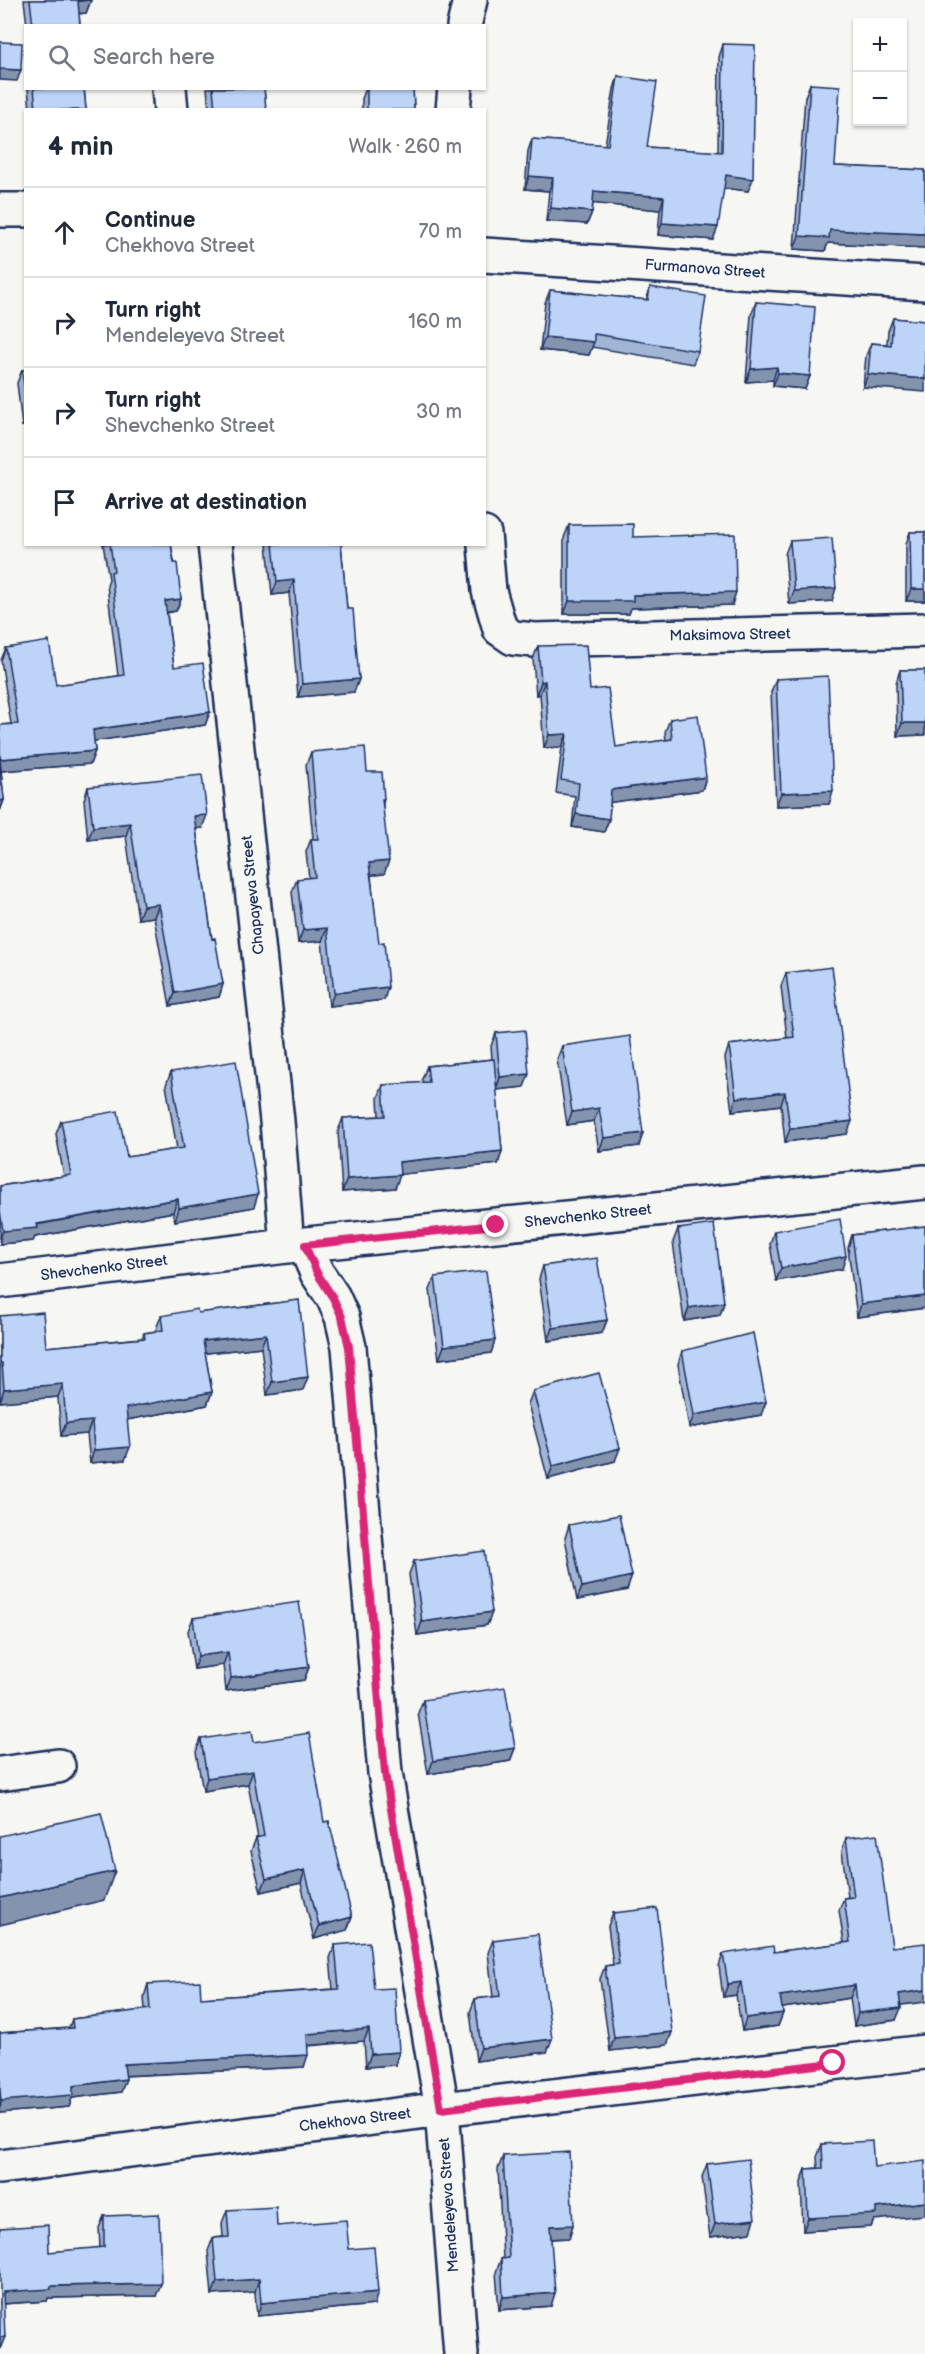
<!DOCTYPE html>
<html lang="en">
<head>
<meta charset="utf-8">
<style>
  :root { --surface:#fff; --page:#f2f2f3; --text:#1f2937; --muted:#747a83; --line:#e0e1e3 }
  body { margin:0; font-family:"Balsamiq Sans",sans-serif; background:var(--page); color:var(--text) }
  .controls { position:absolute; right:18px; top:18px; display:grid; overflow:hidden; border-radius:0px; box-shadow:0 2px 4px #0004 }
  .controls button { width:54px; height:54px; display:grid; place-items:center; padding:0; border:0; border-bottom:2px solid var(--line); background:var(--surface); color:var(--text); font:30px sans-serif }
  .stop { position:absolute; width:18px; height:18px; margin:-14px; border:4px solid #db2777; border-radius:50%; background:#fff }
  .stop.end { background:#db2777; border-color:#fff; box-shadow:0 2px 6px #0008 }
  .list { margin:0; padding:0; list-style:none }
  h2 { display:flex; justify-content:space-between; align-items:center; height:78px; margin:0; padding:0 24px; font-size:26px }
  h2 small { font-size:20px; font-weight:400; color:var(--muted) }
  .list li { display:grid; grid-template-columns:39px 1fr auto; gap:18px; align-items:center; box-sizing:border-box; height:90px; padding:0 24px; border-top:2px solid var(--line) }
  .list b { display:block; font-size:22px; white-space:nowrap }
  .list p { margin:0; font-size:20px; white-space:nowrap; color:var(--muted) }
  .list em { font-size:20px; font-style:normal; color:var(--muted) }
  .icon { flex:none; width:33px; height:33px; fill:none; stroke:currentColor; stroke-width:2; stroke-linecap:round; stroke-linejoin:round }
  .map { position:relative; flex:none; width:925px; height:2354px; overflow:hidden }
  .search { position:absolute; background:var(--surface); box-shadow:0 2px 4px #0004; left:24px; top:24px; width:462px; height:66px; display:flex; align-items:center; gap:15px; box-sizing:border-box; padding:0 21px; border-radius:0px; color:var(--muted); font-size:22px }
  .panel { position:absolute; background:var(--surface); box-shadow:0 2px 4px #0004; left:24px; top:108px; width:462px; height:438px; border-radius:0px }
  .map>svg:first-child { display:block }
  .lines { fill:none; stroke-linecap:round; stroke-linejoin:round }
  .minor-casing { stroke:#1b2f5e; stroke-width:38 }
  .minor { stroke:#f6f6f2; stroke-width:33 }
  .wall { fill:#a3b5d5; stroke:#1b2f5e; stroke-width:1.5 }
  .shaded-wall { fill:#8594ae; stroke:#1b2f5e; stroke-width:1.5 }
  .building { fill:#bed3f8; stroke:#1b2f5e; stroke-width:1.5 }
  .route { stroke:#db2777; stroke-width:8 }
  .labels { text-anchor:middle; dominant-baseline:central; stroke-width:4.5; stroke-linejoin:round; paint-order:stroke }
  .street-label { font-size:15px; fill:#1b2f5e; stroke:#f6f6f2 }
</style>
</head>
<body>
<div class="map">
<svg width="925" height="2354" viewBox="0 0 925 2354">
  <rect width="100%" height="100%" fill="#f6f6f2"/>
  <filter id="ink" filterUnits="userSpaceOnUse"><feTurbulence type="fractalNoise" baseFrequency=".0167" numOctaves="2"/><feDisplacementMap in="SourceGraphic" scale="12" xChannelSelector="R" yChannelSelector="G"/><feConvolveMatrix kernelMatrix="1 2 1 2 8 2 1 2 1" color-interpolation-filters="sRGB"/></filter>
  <g filter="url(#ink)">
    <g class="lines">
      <g class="minor-casing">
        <path id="minor" d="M 464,26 L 470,0
          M 169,88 L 171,110
          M 453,110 L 455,88
          M 0,210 L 26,210
          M 484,255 L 925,283
          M 484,534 L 489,591 L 500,629 L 513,638 L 535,640 L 925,630
          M 215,544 L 277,1121 L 287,1246
          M 305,1245 L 317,1273 L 333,1297 L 342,1317 L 349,1347 L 385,1773 L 442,2109 L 461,2354
          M 0,1281 L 287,1246 L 925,1182
          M 0,1774 L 58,1766
          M 0,2167 L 442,2109 L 925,2052"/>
      </g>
      <use href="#minor" class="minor"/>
    </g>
    <path class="wall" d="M 24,0 L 91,0 L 86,13 L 79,14 L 80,26 L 27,26 Z
      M 723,44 L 748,191 L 724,188 L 713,240 L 658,235 L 660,210 L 593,203 L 592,212 L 587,224 L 546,221 L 549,191 L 525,189 L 528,151 L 532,139 L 605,145 L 614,89 L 618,76 L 647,147 L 718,152 L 719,57 Z
      M 810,84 L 835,166 L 925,170 L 925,248 L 828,243 L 825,251 L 794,249 L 805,97 Z
      M 28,88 L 84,88 L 86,110 L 30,110 Z
      M 207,88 L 264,88 L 266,110 L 209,110 Z
      M 366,88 L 413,88 L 414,110 L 362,110 L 362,99 Z
      M 650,287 L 698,351 L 693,364 L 592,347 L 589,355 L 540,350 L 545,303 L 550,290 L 646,300 Z
      M 756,302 L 810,376 L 805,389 L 773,386 L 773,380 L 746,382 L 751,315 Z
      M 893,318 L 925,321 L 863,387 L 866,356 L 871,343 L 887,344 L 888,331 Z
      M 22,370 L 26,370 L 26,426 L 22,426 L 17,383 Z
      M 569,525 L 633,537 L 732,605 L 631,608 L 629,614 L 564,614 L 564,538 Z
      M 910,532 L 925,532 L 925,601 L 906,601 L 906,544 Z
      M 790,541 L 832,601 L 789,604 L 785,554 Z
      M 103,544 L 171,544 L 181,599 L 176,611 L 167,613 L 174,667 L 210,712 L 205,725 L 94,741 L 95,751 L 90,764 L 1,771 L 4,800 L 0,811 L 0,725 L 11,724 L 1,660 L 6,648 L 56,685 L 118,676 L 107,585 L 109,579 Z
      M 267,544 L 341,544 L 347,609 L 359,679 L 354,692 L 298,697 L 289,593 L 272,595 Z
      M 538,646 L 590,690 L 616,747 L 666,740 L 665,732 L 670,719 L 706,777 L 702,790 L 610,802 L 609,819 L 604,832 L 572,827 L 575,796 L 556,793 L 562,747 L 544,748 L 540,694 L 536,695 L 533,659 Z
      M 900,670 L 925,670 L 925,735 L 897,736 L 896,683 Z
      M 776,679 L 833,791 L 829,804 L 776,806 L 771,692 Z
      M 311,752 L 367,772 L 384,799 L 383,803 L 384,874 L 371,875 L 384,1000 L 329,1006 L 322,941 L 298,943 L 292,892 L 297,879 L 309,878 L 306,852 L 311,839 L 313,839 L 306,765 Z
      M 88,787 L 202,828 L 196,829 L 212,939 L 223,984 L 219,997 L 170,1006 L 154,917 L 138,919 L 126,836 L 88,840 L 84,800 Z
      M 786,973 L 847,1134 L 785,1142 L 781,1105 L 732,1111 L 725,1058 L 729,1045 L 787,1038 L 781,986 Z
      M 496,1033 L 524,1087 L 496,1090 L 502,1151 L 498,1164 L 400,1174 L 395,1188 L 342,1192 L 338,1131 L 343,1118 L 379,1116 L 378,1098 L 383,1085 L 423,1083 L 422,1079 L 427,1066 L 492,1059 L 491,1046 Z
      M 562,1046 L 639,1146 L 599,1151 L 594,1121 L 567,1125 L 557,1059 Z
      M 171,1072 L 254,1207 L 175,1221 L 173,1212 L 35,1237 L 33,1241 L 0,1244 L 0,1186 L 64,1176 L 56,1134 L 61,1121 L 127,1157 L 177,1149 L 166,1085 Z
      M 925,1226 L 925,1308 L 857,1317 L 848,1248 L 852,1235 Z
      M 678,1229 L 724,1302 L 720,1315 L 684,1321 L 673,1242 Z
      M 774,1231 L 842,1269 L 776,1281 L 770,1244 Z
      M 543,1266 L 607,1320 L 602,1333 L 548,1341 L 539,1279 Z
      M 435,1277 L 495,1340 L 491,1353 L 439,1359 L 430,1290 Z
      M 299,1300 L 303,1390 L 267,1395 L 261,1347 L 205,1353 L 212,1392 L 207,1405 L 127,1420 L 125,1460 L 90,1463 L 87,1434 L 61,1436 L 58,1397 L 0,1402 L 0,1316 L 46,1347 L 142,1338 L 144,1333 L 156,1331 L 156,1329 L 161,1316 L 198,1313 Z
      M 682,1351 L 761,1415 L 689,1428 L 678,1364 Z
      M 533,1391 L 615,1461 L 548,1479 L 528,1404 Z
      M 569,1525 L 627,1590 L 577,1600 L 565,1538 Z
      M 414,1561 L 492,1612 L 487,1625 L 417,1635 L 409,1574 Z
      M 193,1618 L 309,1667 L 304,1680 L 226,1691 L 223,1665 L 194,1669 L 188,1631 Z
      M 423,1700 L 515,1748 L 510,1761 L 428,1774 L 418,1713 Z
      M 201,1739 L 254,1742 L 324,1822 L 352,1917 L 347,1930 L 314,1939 L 301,1883 L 261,1892 L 251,1851 L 256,1838 L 258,1838 L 248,1784 L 203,1791 L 196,1752 Z
      M 846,1838 L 900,2005 L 896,2020 L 854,2026 L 850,1998 L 782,2008 L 783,2013 L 778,2026 L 742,2031 L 736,1995 L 723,1997 L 719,1966 L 723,1954 L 774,1952 L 844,1943 L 839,1910 L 844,1898 L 848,1897 L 842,1851 Z
      M 613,1913 L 672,2032 L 667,2045 L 610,2051 L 600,1979 L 605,1966 L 613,1965 L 608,1926 Z
      M 493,1940 L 547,2052 L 476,2061 L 470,2012 L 475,1999 L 493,1997 L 488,1953 Z
      M 335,1945 L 374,1989 L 395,2065 L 366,2067 L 364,2041 L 308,2046 L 304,2067 L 125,2076 L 121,2092 L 72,2098 L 69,2107 L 0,2113 L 0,2033 L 69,2028 L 72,2019 L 145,2010 L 144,1997 L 148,1984 L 201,1998 L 333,1989 L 330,1958 Z
      M 822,2144 L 874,2220 L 871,2227 L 803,2231 L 801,2182 L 806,2169 L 818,2168 L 817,2157 Z
      M 503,2156 L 569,2238 L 551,2239 L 551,2306 L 499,2310 L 496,2272 L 501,2259 L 503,2258 L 498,2169 Z
      M 707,2164 L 751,2232 L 710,2237 L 702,2177 Z
      M 227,2210 L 349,2249 L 374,2305 L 257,2316 L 255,2292 L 212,2295 L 208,2251 L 213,2238 L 223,2237 L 222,2223 Z
      M 104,2216 L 156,2296 L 48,2298 L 47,2301 L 3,2304 L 0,2228 L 49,2252 L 100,2248 L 99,2228 Z"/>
    <path class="shaded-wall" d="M 91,0 L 86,13 L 73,14 L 78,1 Z
      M 0,69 L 21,70 L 17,81 L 0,80 Z
      M 726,175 L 753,179 L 748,191 L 722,188 Z
      M 529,176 L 553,178 L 549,191 L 525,189 Z
      M 594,191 L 664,197 L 660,210 L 589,203 Z
      M 551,208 L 592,212 L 587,224 L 546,221 Z
      M 662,223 L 718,227 L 713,240 L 658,235 Z
      M 830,230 L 925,234 L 925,248 L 828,243 L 825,251 L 794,249 L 799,236 Z
      M 545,337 L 594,342 L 589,355 L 540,350 Z
      M 777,367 L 773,380 L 746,382 L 751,369 Z
      M 778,373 L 810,376 L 805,389 L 773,386 Z
      M 868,374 L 925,379 L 925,392 L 863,387 Z
      M 26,418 L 26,426 L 22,426 Z
      M 294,580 L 289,593 L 272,595 L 277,582 Z
      M 836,588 L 832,601 L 789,604 L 794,591 Z
      M 911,589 L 925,589 L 925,601 L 906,601 Z
      M 736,592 L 732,605 L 631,608 L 629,614 L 564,614 L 569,601 L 633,595 Z
      M 181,599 L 176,611 L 161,613 L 165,601 Z
      M 359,679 L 354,692 L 298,697 L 302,684 Z
      M 545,681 L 540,694 L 536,695 L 541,682 Z
      M 210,712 L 205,725 L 88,742 L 93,730 Z
      M 902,723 L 925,723 L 925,735 L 897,736 Z
      M 567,734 L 562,747 L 544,748 L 549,735 Z
      M 95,751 L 90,764 L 0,771 L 0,759 Z
      M 706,777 L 702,790 L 606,803 L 611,790 Z
      M 833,791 L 829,804 L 776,806 L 781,793 Z
      M 4,800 L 0,811 L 0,801 Z
      M 576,814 L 609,819 L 604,832 L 572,827 Z
      M 207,815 L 202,828 L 189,829 L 194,816 Z
      M 130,823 L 126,836 L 88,840 L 93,827 Z
      M 389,861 L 384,874 L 364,876 L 369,863 Z
      M 159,904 L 154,917 L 138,919 L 143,906 Z
      M 327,928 L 322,941 L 298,943 L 303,930 Z
      M 223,984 L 219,997 L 170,1006 L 175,993 Z
      M 388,987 L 384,1000 L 329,1006 L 334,993 Z
      M 529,1074 L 524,1087 L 496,1090 L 500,1077 Z
      M 785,1092 L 781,1105 L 732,1111 L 736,1098 Z
      M 599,1108 L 594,1121 L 567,1125 L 572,1112 Z
      M 852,1121 L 847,1134 L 785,1142 L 790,1129 Z
      M 643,1133 L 639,1146 L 599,1151 L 604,1138 Z
      M 502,1151 L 498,1164 L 394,1175 L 399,1162 Z
      M 400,1175 L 395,1188 L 342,1192 L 347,1179 Z
      M 258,1194 L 254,1207 L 175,1221 L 179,1208 Z
      M 178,1199 L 173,1212 L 35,1237 L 33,1241 L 0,1244 L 0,1238 L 3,1231 Z
      M 846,1256 L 842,1269 L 776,1281 L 781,1268 Z
      M 925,1296 L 925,1308 L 857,1317 L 861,1304 Z
      M 724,1302 L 720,1315 L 684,1321 L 689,1308 Z
      M 607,1320 L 602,1333 L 548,1341 L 553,1328 Z
      M 266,1334 L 261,1347 L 198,1354 L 203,1341 Z
      M 495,1340 L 491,1353 L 439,1359 L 444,1346 Z
      M 308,1377 L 303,1390 L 267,1395 L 272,1382 Z
      M 63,1384 L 58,1397 L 0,1402 L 4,1389 Z
      M 212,1392 L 207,1405 L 121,1421 L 126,1408 Z
      M 766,1402 L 761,1415 L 689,1428 L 694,1415 Z
      M 92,1421 L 87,1434 L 61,1436 L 66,1423 Z
      M 130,1447 L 125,1460 L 90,1463 L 94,1450 Z
      M 620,1448 L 615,1461 L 548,1479 L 553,1466 Z
      M 632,1576 L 627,1590 L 577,1600 L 582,1587 Z
      M 492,1612 L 487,1625 L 417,1635 L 422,1622 Z
      M 228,1652 L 223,1665 L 194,1669 L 198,1656 Z
      M 309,1667 L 304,1680 L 226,1691 L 231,1678 Z
      M 515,1748 L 510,1761 L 428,1774 L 433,1761 Z
      M 253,1771 L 248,1784 L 203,1791 L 207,1778 Z
      M 305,1870 L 301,1883 L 261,1892 L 266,1879 Z
      M 115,1871 L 104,1900 L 0,1925 L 0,1898 Z
      M 352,1917 L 347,1930 L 314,1939 L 319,1926 Z
      M 741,1982 L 736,1995 L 723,1997 L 728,1984 Z
      M 855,1985 L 850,1998 L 776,2009 L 780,1996 Z
      M 925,1990 L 925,2002 L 894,2006 L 899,1994 Z
      M 901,2008 L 896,2020 L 854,2026 L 858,2013 Z
      M 783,2013 L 778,2026 L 742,2031 L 746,2018 Z
      M 369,2029 L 364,2041 L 302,2046 L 307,2034 Z
      M 672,2032 L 667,2045 L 610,2051 L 614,2038 Z
      M 552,2039 L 547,2052 L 476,2061 L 481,2048 Z
      M 399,2052 L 395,2065 L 366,2067 L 371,2054 Z
      M 308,2055 L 304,2067 L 119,2076 L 124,2064 Z
      M 126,2079 L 121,2092 L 72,2098 L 69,2107 L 0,2113 L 1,2101 L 73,2086 Z
      M 925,2202 L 925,2215 L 874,2220 L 871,2227 L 803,2231 L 808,2218 L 876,2208 Z
      M 755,2219 L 751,2232 L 710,2237 L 715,2224 Z
      M 573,2225 L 569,2238 L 545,2239 L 550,2226 Z
      M 259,2279 L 255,2292 L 212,2295 L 217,2282 Z
      M 161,2284 L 156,2296 L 48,2298 L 47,2301 L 0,2304 L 3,2292 L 51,2286 Z
      M 378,2292 L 374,2305 L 257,2316 L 261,2303 Z
      M 555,2293 L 551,2306 L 499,2310 L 503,2297 Z
      M 0,2337 L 5,2337 L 0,2349 Z"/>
    <path class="building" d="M 30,0 L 89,0 L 78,1 L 80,26 L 33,26 Z
      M 0,42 L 22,43 L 21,70 L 0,69 Z
      M 723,44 L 755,45 L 753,179 L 726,175 L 718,227 L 662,223 L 664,197 L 594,191 L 592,212 L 551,208 L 553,178 L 529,176 L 532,139 L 608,145 L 618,76 L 657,82 L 647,147 L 722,152 Z
      M 810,84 L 840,86 L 835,166 L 925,170 L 925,234 L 830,230 L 829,238 L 799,236 Z
      M 34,88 L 84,88 L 86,110 L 36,110 Z
      M 213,88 L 264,88 L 266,110 L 215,110 Z
      M 367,88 L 413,88 L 414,110 L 367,110 Z
      M 650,287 L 706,296 L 698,351 L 594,334 L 594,342 L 545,337 L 550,290 L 648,300 Z
      M 756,302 L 815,307 L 810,376 L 778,373 L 777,367 L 751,369 Z
      M 893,318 L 925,321 L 925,379 L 868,374 L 871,343 L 891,345 Z
      M 22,370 L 26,370 L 26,400 Z
      M 633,524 L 633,537 L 735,534 L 736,592 L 633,595 L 633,601 L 569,601 L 569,525 Z
      M 910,532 L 925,532 L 925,589 L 911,589 Z
      M 832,538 L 836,588 L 794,591 L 790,541 Z
      M 110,544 L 171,544 L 174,563 L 177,563 L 181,599 L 165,601 L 174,667 L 203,663 L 210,712 L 93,730 L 95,751 L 0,759 L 4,800 L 0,801 L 0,725 L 18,724 L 6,648 L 49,641 L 56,685 L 124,675 L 111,572 L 114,571 Z
      M 273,544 L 341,544 L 347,609 L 353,609 L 359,679 L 302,684 L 294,580 L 277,582 Z
      M 586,645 L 590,690 L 608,688 L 616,747 L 672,739 L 670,719 L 698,715 L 706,777 L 611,790 L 609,819 L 576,814 L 579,783 L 561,780 L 567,734 L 549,735 L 545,681 L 541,682 L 538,646 Z
      M 900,670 L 925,670 L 925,723 L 902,723 Z
      M 828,676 L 833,791 L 781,793 L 776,679 Z
      M 365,747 L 367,772 L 382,772 L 384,799 L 382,799 L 389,861 L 369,863 L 379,943 L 384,942 L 388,987 L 334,993 L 327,928 L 303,930 L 297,879 L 315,877 L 311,839 L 318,839 L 311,752 Z
      M 202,775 L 207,815 L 194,816 L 212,939 L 215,938 L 223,984 L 175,993 L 159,904 L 143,906 L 130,823 L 93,827 L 88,787 Z
      M 832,967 L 852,1121 L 790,1129 L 785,1092 L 736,1098 L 729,1045 L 794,1037 L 786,973 Z
      M 525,1030 L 529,1074 L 500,1077 L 496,1033 Z
      M 630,1036 L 643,1133 L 604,1138 L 599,1108 L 572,1112 L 562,1046 Z
      M 494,1059 L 502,1151 L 399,1162 L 400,1175 L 347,1179 L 343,1118 L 385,1116 L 383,1085 L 429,1082 L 427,1066 Z
      M 236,1061 L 258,1194 L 179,1208 L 178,1199 L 37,1224 L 38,1228 L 3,1231 L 0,1210 L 0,1186 L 71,1175 L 61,1121 L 118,1111 L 127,1157 L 184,1148 L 171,1072 Z
      M 840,1219 L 846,1256 L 781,1268 L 774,1231 Z
      M 714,1224 L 724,1302 L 689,1308 L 678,1229 Z
      M 925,1226 L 925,1296 L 861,1304 L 852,1235 Z
      M 597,1258 L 607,1320 L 553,1328 L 543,1266 Z
      M 486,1271 L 495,1340 L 444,1346 L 435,1277 Z
      M 299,1300 L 308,1377 L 272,1382 L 266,1334 L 203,1341 L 212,1392 L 126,1408 L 130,1447 L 94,1450 L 92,1421 L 66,1423 L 63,1384 L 4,1389 L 2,1363 L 0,1363 L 0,1316 L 43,1312 L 46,1347 L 145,1338 L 144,1333 L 163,1330 L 161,1316 L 197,1309 L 198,1313 Z
      M 753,1333 L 766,1402 L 694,1415 L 682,1351 Z
      M 599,1373 L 620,1448 L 553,1466 L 533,1391 Z
      M 619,1515 L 632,1576 L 582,1587 L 569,1525 Z
      M 484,1551 L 492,1612 L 422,1622 L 414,1561 Z
      M 299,1602 L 309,1667 L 231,1678 L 228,1652 L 198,1656 L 193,1618 Z
      M 505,1687 L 515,1748 L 433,1761 L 423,1700 Z
      M 252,1731 L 254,1742 L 309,1733 L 324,1822 L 329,1821 L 352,1917 L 319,1926 L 305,1870 L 266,1879 L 256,1838 L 264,1836 L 253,1771 L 207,1778 L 201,1739 Z
      M 101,1813 L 115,1871 L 0,1898 L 0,1836 Z
      M 877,1834 L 892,1947 L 925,1943 L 925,1990 L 899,1994 L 901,2008 L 858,2013 L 855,1985 L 780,1996 L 783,2013 L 746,2018 L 741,1982 L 728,1984 L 723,1954 L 773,1946 L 774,1952 L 850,1942 L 844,1898 L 854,1897 L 846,1838 Z
      M 657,1908 L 672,2032 L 614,2038 L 605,1966 L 619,1964 L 613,1913 Z
      M 538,1934 L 552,2039 L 481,2048 L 475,1999 L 500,1996 L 493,1940 Z
      M 369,1942 L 374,1989 L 395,1988 L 399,2052 L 371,2054 L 369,2029 L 307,2034 L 308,2055 L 124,2064 L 126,2079 L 73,2086 L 73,2095 L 1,2101 L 0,2090 L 0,2033 L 73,2028 L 72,2019 L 150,2009 L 148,1984 L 200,1981 L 201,1998 L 339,1989 L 335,1945 Z
      M 872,2141 L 874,2167 L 925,2161 L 925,2202 L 876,2208 L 876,2214 L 808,2218 L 806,2169 L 823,2168 L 822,2144 Z
      M 569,2152 L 573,2225 L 550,2226 L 555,2293 L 503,2297 L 501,2259 L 509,2258 L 503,2156 Z
      M 748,2159 L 755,2219 L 715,2224 L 707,2164 Z
      M 276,2207 L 277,2226 L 346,2220 L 349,2249 L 374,2247 L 378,2292 L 261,2303 L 259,2279 L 217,2282 L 213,2238 L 229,2237 L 227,2210 Z
      M 159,2214 L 161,2284 L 51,2286 L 51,2289 L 3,2292 L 5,2337 L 0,2337 L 0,2228 L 48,2225 L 49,2252 L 104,2247 L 104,2216 Z"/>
  </g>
  <g class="lines" filter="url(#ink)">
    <path class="route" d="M 496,1225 L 305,1245 L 317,1273 L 333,1298 L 342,1317 L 349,1347 L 385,1773 L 441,2109 L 833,2063"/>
  </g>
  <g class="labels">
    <g class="street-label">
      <text transform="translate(705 269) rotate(4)">Furmanova Street</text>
      <text transform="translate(730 635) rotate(-1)">Maksimova Street</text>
      <text transform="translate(253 895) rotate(-96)">Chapayeva Street</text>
      <text transform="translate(588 1216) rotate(-6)">Shevchenko Street</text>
      <text transform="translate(104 1268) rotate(-7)">Shevchenko Street</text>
      <text transform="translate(355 2120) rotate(-7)">Chekhova Street</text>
      <text transform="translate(449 2205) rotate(-94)">Mendeleyeva Street</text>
    </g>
  </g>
</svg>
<div class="controls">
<button>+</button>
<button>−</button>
</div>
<div class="stop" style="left:833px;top:2063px"></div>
<div class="stop end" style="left:496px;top:1225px"></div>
<div class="search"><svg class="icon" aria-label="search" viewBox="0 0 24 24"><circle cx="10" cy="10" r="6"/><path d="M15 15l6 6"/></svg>Search here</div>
<section class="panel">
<h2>4 min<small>Walk · 260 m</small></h2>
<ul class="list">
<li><svg class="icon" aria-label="ahead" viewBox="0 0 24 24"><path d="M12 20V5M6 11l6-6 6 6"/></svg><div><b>Continue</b><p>Chekhova Street</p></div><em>70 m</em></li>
<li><svg class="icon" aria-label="right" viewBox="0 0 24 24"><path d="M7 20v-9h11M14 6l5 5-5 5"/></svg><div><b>Turn right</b><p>Mendeleyeva Street</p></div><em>160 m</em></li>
<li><svg class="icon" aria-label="right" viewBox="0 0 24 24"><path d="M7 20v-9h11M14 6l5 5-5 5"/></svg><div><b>Turn right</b><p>Shevchenko Street</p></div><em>30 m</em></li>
<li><svg class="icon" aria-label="arrive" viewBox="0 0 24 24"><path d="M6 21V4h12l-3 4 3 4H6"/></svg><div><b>Arrive at destination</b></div></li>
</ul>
</section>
</div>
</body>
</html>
